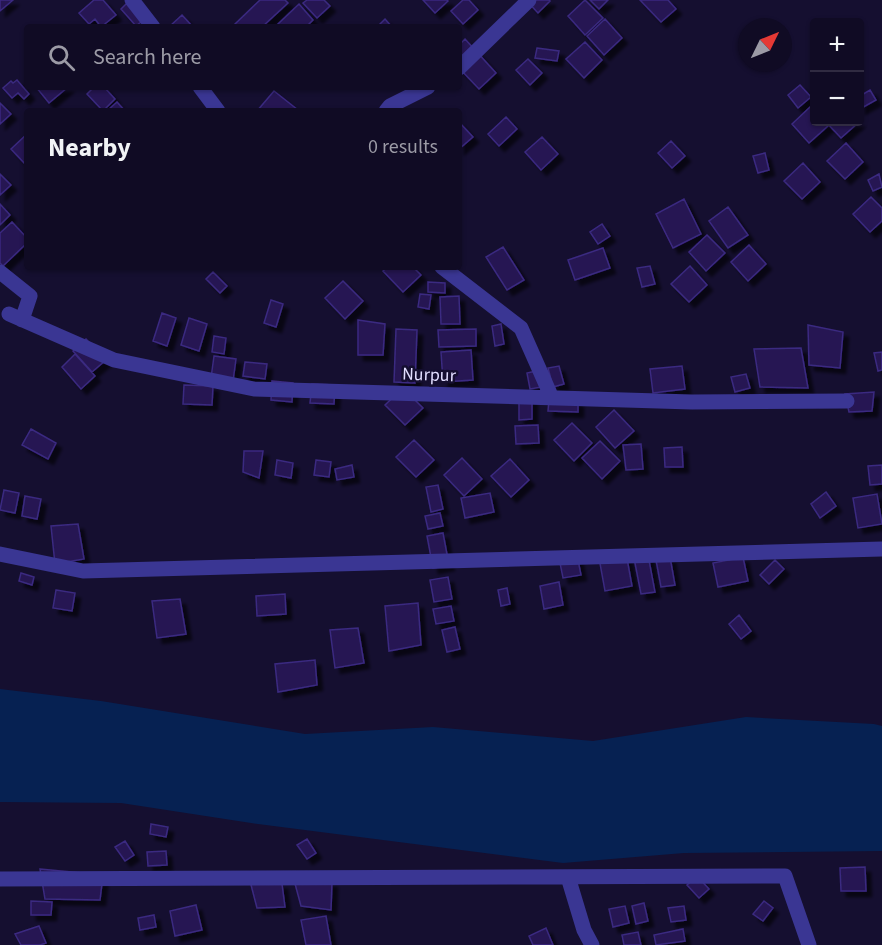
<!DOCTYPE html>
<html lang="en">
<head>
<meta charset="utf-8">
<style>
  :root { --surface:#100b24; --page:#19142c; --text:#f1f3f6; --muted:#9c9ba6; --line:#302b41 }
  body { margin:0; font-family:"Source Sans 3",sans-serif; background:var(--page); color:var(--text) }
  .controls { position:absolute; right:18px; top:18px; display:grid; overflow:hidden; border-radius:6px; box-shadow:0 2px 4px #0004 }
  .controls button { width:54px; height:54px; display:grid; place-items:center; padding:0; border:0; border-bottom:2px solid var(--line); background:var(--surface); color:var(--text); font:30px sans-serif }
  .compass { position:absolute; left:738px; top:18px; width:54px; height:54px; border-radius:50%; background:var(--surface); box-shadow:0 2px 4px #0004; rotate:47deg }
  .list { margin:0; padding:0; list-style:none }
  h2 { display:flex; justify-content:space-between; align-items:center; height:78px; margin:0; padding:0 24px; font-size:26px }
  h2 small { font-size:20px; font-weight:400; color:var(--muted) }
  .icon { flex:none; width:33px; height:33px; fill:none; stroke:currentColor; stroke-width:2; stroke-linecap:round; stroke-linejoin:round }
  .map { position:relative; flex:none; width:882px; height:945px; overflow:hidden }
  .search { position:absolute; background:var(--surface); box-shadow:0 2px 4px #0004; left:24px; top:24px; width:438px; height:66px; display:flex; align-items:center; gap:15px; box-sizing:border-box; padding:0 21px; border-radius:6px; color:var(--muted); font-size:22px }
  .panel { position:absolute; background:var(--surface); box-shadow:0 2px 4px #0004; left:24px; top:108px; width:438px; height:162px; border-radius:6px }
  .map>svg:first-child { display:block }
  .water { fill:#062152 }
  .building { fill:#251952; stroke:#3b2981; stroke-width:1.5; filter:url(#shadow) }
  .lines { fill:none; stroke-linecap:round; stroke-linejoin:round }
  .minor { stroke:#3a3693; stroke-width:15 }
  .labels { text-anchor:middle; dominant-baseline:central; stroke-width:5; stroke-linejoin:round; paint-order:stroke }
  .street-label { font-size:18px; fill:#e2deff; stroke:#150f30 }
</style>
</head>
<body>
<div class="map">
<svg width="882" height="945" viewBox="0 0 882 945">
  <defs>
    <filter id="shadow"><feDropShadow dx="5.5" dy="5.5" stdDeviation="1.5" flood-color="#0009"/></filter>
  </defs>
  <rect width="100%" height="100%" fill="#150f30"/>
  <path class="water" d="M 0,689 L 101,701 L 305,734 L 433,727 L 593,741 L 746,717 L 874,724 L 882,726 L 882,851 L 684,853 L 563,863 L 258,824 L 121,803 L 0,802 Z"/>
  <path class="building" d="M 0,0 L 13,0 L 0,11 Z
    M 94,0 L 103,0 L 116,15 L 101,27 L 95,19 L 89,24 L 79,13 Z
    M 130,0 L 146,18 L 136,26 L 121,9 Z
    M 260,0 L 285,0 L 288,3 L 262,27 L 238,27 L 235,24 Z
    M 307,0 L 324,0 L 330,6 L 317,18 L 303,3 Z
    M 423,0 L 447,0 L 448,1 L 435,13 Z
    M 463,0 L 469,0 L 478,10 L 463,24 L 451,11 Z
    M 526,0 L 549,0 L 550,1 L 538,13 Z
    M 585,0 L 603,18 L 585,35 L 568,16 Z
    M 590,0 L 608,0 L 599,9 Z
    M 640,0 L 668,0 L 676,9 L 661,22 Z
    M 299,4 L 313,20 L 306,27 L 281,27 L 278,24 Z
    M 182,15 L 193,27 L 169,27 Z
    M 385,19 L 392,27 L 377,27 Z
    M 605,19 L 622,38 L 604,55 L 587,36 Z
    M 465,39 L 496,73 L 479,89 L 459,68 L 459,45 Z
    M 585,42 L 602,60 L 584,78 L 566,59 Z
    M 537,48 L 559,51 L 557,61 L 535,58 Z
    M 528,59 L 542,73 L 530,85 L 516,70 Z
    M 17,80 L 29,94 L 24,99 L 18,93 L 12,98 L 3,88 L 11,81 L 13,83 Z
    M 800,85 L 811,97 L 798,108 L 788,95 Z
    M 36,87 L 68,87 L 49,103 Z
    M 94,87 L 104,87 L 115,99 L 103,111 L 87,94 Z
    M 870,90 L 876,100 L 860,109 L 860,96 Z
    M 274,91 L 298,110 L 257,111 Z
    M 117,102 L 125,111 L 107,111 Z
    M 0,103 L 11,114 L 0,124 Z
    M 810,107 L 814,112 L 814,122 L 824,122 L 828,126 L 809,143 L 792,124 Z
    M 506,117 L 517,129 L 499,146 L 488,134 Z
    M 459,122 L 473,137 L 459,149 Z
    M 826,122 L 859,122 L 841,138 Z
    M 27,134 L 27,166 L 11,149 Z
    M 542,137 L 558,154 L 541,170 L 525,152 Z
    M 671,141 L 685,156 L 672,168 L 658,153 Z
    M 846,143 L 863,162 L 845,179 L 827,161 Z
    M 765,153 L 769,170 L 758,173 L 753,156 Z
    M 803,163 L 820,182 L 802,199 L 784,181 Z
    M 0,174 L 11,185 L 0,195 Z
    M 879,174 L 882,187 L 873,191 L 868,180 Z
    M 871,197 L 882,208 L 882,221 L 870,232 L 853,214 Z
    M 684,199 L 701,234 L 673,248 L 656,214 Z
    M 0,204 L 10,215 L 0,225 Z
    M 728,207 L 748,235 L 728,248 L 709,221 Z
    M 12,222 L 27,238 L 27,243 L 3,266 L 0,263 L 0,233 Z
    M 602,224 L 610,236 L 598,244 L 590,232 Z
    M 707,235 L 725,253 L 706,271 L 689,252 Z
    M 749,245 L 766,264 L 748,281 L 731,262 Z
    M 503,247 L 524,280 L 507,290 L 486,257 Z
    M 603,248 L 610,268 L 575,280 L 568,260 Z
    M 650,266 L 655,284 L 642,287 L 637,268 Z
    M 690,266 L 707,285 L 689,302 L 671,284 Z
    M 388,267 L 413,267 L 421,275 L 403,292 L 383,271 Z
    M 213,272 L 227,286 L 220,293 L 206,279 Z
    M 343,281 L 363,301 L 345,319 L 325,298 Z
    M 428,282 L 445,283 L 445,293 L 428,292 Z
    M 420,294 L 431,295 L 429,309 L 418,307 Z
    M 459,296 L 460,324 L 441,324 L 440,297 Z
    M 271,300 L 283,304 L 276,327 L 264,323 Z
    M 162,313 L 176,318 L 167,346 L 153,341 Z
    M 189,318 L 207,324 L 199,351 L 181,345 Z
    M 358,320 L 385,324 L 383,355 L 358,355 Z
    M 501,324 L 504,344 L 495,346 L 492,326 Z
    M 808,325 L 843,332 L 840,368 L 809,365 Z
    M 396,329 L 417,330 L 415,383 L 394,382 Z
    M 476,329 L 476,346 L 439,347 L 438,330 Z
    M 214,336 L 226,338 L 224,354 L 212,352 Z
    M 86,339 L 106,360 L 92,372 L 73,351 Z
    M 801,348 L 808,388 L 760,387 L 754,349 Z
    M 471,350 L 473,380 L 443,382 L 441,352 Z
    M 882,352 L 882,370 L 878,371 L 874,353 Z
    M 75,354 L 95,376 L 81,389 L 62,367 Z
    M 214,356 L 236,359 L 233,381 L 211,378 Z
    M 245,362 L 267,364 L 265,379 L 243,376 Z
    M 559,366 L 564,384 L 553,387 L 548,368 Z
    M 682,366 L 685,389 L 653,393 L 650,369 Z
    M 545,369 L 548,386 L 530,389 L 527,373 Z
    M 746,374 L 750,388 L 735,392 L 731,377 Z
    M 272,381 L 293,383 L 292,402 L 271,400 Z
    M 312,384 L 335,385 L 334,404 L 310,403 Z
    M 184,385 L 213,386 L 212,405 L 183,404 Z
    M 403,388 L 423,408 L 405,425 L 385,405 Z
    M 874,392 L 872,411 L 849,412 L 845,394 Z
    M 519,398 L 532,398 L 532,419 L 519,420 Z
    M 549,400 L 578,401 L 578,412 L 548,411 Z
    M 614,410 L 634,431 L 615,448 L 596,427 Z
    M 572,423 L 592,443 L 574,461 L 554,440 Z
    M 538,425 L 539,443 L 516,444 L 515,426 Z
    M 31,429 L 56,443 L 48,459 L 22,445 Z
    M 414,440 L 434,460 L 416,477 L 396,457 Z
    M 600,441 L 620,461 L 602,479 L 582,458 Z
    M 641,444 L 643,469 L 626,470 L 623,445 Z
    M 682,447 L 683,467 L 665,467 L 664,448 Z
    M 244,451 L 263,451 L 259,478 L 243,472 Z
    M 462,458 L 482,479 L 464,496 L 444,475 Z
    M 510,459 L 529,480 L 511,497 L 491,476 Z
    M 277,460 L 293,463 L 291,478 L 275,475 Z
    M 316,460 L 331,462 L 329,477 L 314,475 Z
    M 352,465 L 354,477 L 337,480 L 335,469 Z
    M 882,465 L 882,484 L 870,485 L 868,466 Z
    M 438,485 L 443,509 L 431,512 L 426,487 Z
    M 4,490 L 19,493 L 15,513 L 0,510 Z
    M 826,492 L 836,506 L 820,518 L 811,504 Z
    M 490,493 L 494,512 L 465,518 L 461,498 Z
    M 877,494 L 882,524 L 858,528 L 853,498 Z
    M 25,496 L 41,499 L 37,519 L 22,516 Z
    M 440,513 L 443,526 L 428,529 L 425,516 Z
    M 78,524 L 84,559 L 55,564 L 51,526 Z
    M 443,533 L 449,565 L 433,568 L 427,536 Z
    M 626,553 L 632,586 L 605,591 L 599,558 Z
    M 577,555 L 581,575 L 563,578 L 559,558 Z
    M 648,555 L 655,592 L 641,594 L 634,558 Z
    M 670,557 L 675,585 L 661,587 L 656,560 Z
    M 743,557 L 748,581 L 718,587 L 713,563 Z
    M 775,560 L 784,569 L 769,584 L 760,575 Z
    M 21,573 L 34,577 L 32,585 L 19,581 Z
    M 448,577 L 452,599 L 434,602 L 430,580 Z
    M 559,582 L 563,605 L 544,609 L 540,586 Z
    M 507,588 L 510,604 L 501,606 L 498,590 Z
    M 56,590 L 75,593 L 72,611 L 53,608 Z
    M 285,594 L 286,614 L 257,616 L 256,596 Z
    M 180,599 L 186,634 L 157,638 L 152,601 Z
    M 418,603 L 421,645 L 389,651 L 385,606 Z
    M 451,606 L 454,621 L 436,624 L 433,609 Z
    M 739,615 L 751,631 L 741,639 L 729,624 Z
    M 455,627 L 460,649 L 447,652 L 442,630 Z
    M 358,628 L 364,663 L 335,668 L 330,630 Z
    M 315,660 L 317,685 L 278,692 L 275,664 Z
    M 151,824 L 168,827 L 166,837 L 150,834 Z
    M 307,839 L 316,853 L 307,859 L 297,845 Z
    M 125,841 L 134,855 L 125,861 L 115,847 Z
    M 166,851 L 167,865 L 148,866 L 147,852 Z
    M 865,867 L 866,891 L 841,891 L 840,868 Z
    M 40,869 L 103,875 L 100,900 L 45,899 Z
    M 697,876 L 709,889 L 699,898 L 687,885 Z
    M 294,880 L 332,882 L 331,910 L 301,906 Z
    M 250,881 L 282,884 L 285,907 L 257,908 Z
    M 31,901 L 52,902 L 51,915 L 31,915 Z
    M 764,901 L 773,908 L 763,921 L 753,914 Z
    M 644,903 L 648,921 L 636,924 L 632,906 Z
    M 196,905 L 202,930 L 175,936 L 170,911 Z
    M 625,906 L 629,923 L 613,927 L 609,909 Z
    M 684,906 L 686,920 L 671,922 L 668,908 Z
    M 154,915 L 156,927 L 140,930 L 138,918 Z
    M 326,916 L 331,945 L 306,945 L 301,920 Z
    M 39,926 L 46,943 L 40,945 L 21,945 L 15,934 Z
    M 546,928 L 553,945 L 533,945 L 529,936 Z
    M 683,929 L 685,941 L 656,945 L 654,935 Z
    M 638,932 L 641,945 L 624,945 L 622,935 Z"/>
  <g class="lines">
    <path class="minor" d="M 132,0 L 153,27
      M 459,68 L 529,0
      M 200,87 L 218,111
      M 386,111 L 390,106 L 428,87
      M 442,267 L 521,328 L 552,398
      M 0,272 L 30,296 L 22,320
      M 9,314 L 114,360 L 254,389 L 692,402 L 847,401
      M 0,554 L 83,571 L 882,549
      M 568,877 L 584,930 L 592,945
      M 0,879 L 785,876 L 809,945"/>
  </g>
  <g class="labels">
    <g class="street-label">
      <text transform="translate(429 375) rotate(2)">Nurpur</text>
    </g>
  </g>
</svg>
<div class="controls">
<button>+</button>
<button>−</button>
</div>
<svg class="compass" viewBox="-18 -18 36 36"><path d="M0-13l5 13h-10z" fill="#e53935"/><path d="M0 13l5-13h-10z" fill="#9c9ba6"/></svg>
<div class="search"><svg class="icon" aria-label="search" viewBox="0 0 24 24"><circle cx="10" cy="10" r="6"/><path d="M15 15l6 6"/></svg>Search here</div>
<section class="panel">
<h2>Nearby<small>0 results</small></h2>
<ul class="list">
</ul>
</section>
</div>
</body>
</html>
